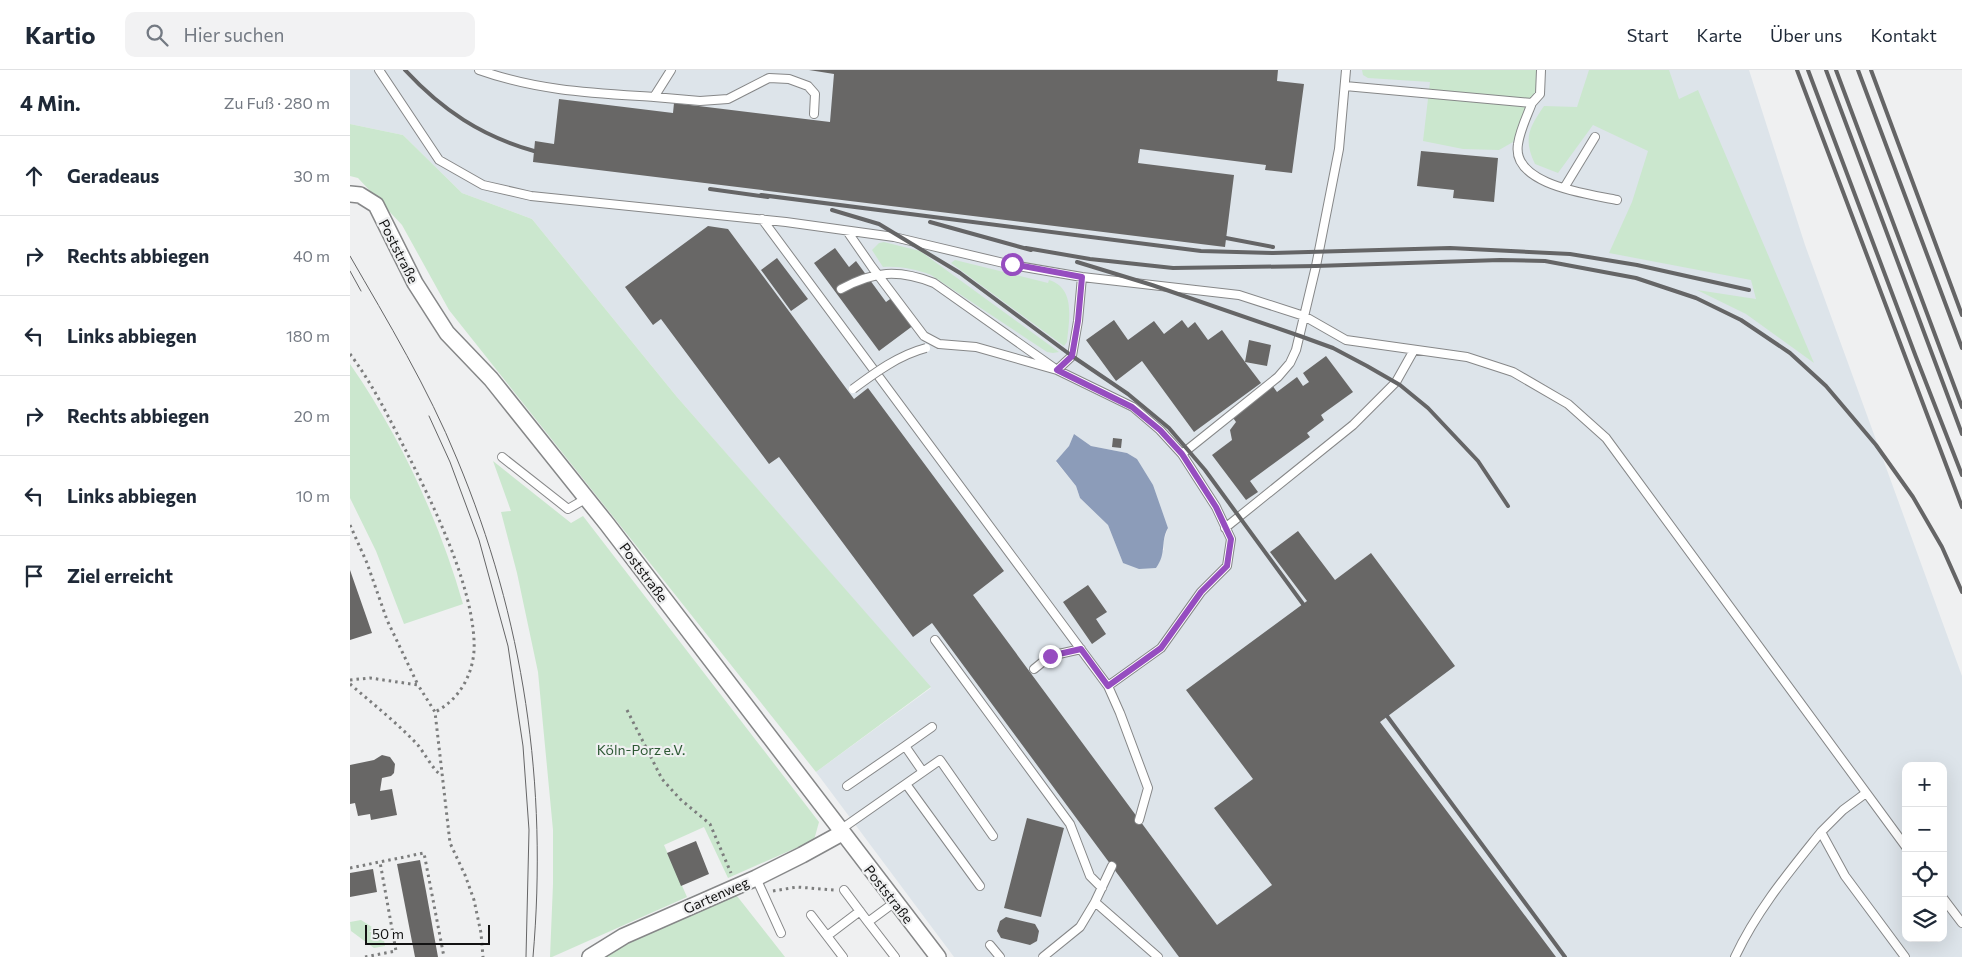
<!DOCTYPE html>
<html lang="de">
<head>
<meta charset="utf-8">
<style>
  :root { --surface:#fff; --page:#f2f2f3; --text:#1f2937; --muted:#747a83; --line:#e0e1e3 }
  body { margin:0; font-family:Commissioner,sans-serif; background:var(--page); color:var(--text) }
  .controls { position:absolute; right:15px; bottom:15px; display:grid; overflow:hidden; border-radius:10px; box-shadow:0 5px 20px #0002 }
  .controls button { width:45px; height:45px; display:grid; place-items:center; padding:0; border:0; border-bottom:1px solid var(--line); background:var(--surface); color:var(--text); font:25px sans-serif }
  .scale { position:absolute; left:15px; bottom:12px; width:125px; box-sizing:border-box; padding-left:5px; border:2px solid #131313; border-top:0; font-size:14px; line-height:18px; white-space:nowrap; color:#131313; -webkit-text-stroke:4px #eff0f1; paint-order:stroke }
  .stop { position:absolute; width:15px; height:15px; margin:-11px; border:4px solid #964dc0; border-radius:50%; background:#fff }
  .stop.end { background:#964dc0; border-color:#fff; box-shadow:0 1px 5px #0008 }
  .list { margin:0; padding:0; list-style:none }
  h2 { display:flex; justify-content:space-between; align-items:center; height:65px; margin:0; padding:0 20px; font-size:21px }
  h2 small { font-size:16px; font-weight:400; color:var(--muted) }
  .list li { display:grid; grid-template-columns:32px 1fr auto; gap:15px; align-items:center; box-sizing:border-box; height:80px; padding:0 20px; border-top:1px solid var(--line) }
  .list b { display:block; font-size:19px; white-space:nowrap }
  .list em { font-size:16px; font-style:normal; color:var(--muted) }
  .icon { flex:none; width:28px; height:28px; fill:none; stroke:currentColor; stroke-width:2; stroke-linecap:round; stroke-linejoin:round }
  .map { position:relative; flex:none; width:1612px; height:887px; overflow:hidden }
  header { display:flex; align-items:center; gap:30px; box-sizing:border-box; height:70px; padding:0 25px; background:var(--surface); border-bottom:1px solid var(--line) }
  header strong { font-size:24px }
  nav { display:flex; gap:28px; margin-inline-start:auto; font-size:18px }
  .search { width:350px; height:45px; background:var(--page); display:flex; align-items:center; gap:12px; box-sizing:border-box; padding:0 18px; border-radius:10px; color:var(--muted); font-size:19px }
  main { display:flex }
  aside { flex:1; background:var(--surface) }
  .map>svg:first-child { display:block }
  .built { fill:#dde4ea; fill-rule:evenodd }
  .green { fill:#cbe7ce }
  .water { fill:#8c9cb9 }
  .building { fill:#686766 }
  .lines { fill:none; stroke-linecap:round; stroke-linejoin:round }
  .lane-casing { stroke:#868788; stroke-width:10 }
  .street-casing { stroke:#868788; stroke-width:18 }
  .path { stroke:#7c7d7d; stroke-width:3; stroke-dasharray:2.5 4; stroke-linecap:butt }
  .lane { stroke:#fff; stroke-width:8 }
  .street { stroke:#fff; stroke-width:15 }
  .tram { stroke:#656566; stroke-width:1 }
  .rail { stroke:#656566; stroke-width:4 }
  .lane-bridge-casing { stroke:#868788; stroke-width:10; stroke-linecap:butt }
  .lane-bridge { stroke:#fff; stroke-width:8 }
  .route { stroke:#964dc0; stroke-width:6 }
  .labels { text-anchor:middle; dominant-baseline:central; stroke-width:4.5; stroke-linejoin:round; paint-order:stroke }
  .street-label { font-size:14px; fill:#131313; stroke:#eff0f1 }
  .park-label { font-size:14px; fill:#2e5935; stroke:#eff0f1 }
</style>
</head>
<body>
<header>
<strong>Kartio</strong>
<div class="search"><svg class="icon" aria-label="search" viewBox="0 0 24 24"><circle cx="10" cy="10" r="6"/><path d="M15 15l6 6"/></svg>Hier suchen</div>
<nav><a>Start</a><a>Karte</a><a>Über uns</a><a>Kontakt</a></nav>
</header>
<main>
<aside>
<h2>4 Min.<small>Zu Fuß · 280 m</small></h2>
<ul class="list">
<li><svg class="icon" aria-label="ahead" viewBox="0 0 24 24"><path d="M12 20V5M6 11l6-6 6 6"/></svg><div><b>Geradeaus</b></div><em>30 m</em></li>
<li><svg class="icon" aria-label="right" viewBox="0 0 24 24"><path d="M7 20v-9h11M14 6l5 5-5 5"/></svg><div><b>Rechts abbiegen</b></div><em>40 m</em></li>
<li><svg class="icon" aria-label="left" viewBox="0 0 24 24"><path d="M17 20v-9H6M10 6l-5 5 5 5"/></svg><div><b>Links abbiegen</b></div><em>180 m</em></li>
<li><svg class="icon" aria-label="right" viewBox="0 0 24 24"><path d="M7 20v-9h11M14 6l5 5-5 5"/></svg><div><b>Rechts abbiegen</b></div><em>20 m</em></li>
<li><svg class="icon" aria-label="left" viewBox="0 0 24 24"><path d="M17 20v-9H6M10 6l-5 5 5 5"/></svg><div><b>Links abbiegen</b></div><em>10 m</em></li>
<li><svg class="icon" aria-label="arrive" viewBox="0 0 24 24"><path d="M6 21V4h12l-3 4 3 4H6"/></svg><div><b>Ziel erreicht</b></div></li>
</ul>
</aside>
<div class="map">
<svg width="1612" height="887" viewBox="0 0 1612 887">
  <rect width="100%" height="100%" fill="#eff0f1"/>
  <path class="built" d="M 0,0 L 1399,0 L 1455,175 L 1612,606 L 1612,887 L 604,887 L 466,702 L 581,618 L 327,327 L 182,149 L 112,123 L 53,65 L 0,54 ZM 724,364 L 741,376 L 777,383 L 787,389 L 818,458 L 813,473 L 814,480 L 773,493 L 758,455 L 730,428 L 726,416 L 706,392 L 719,376 ZM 1556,696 L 1593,696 L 1593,868 L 1556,868 Z"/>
  <path class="green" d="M 1012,0 L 1189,0 L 1187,21 L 1179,30 L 1163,72 L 1149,80 L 1113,79 L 1073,71 L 1080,12 L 1018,8 L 1013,5 Z
    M 1239,0 L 1319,0 L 1329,29 L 1348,20 L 1464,293 L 1396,244 L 1347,220 L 1406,229 L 1401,210 L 1259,183 L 1282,132 L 1298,81 L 1243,55 L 1208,103 L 1185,94 C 1173,68 1179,58 1194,36 L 1227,37 Z
    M 0,54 L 53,65 L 112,123 L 182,149 L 327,327 L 581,617 L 466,702 L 99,240 L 52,155 L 8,108 L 0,106 Z
    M 534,172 L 570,181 L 709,282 L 703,283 L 697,282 L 581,205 C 565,199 551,196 533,197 L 522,180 L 529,173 Z
    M 605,190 L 698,213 L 699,210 C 726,218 719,250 717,272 L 714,276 L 601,193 Z
    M 0,294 C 50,366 89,450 113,534 L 54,554 L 26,481 L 0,428 Z
    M 143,391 L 221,453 L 233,446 L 469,752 L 464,770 L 378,808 L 354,757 L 314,775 L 337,827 L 202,887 L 200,887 L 203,814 L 203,760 L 188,602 L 167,503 L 151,442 L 161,441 Z
    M 383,821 L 435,887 L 252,887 Z
    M 11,850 L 33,864 L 35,876 L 24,878 L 1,861 L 0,852 Z"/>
  <path class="water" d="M 724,364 L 741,376 L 777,383 L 787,389 L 803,415 L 818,458 C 810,472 817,483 806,498 L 789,499 L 773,493 L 758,455 L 730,428 L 726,416 L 706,391 L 719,376 Z"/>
  <path class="building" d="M 459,0 L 928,0 L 927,11 L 954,14 L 942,103 L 915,100 L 916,95 L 790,79 L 788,93 L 884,105 L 875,177 L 183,92 L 185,71 L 204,74 L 209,29 L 323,43 L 324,33 L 480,52 L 484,4 Z
    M 1071,81 L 1148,88 L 1144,132 L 1103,128 L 1104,120 L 1067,116 Z
    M 358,156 L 378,159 L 504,329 L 518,318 L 654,501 L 623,525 L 867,855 L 922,815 L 864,738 L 903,709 L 836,620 L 957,531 L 920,482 L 948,461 L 985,510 L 1021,483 L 1105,596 L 1030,652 L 1206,887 L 829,887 L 582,553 L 563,567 L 429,387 L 419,394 L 311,249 L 303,255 L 275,217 Z
    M 485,178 L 499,197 L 506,191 L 536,232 L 547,224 L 568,252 L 529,281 L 464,193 Z
    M 427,188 L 458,229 L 441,241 L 411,200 Z
    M 764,250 L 778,270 L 804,251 L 814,264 L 832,250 L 838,258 L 845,252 L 858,270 L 872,260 L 895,292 L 899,270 L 921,275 L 917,296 L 895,292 L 911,313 L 844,362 L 792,291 L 766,311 L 736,270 Z
    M 976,286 L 1003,322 L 971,345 L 974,350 L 957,363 L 960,367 L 900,411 L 908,422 L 896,430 L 862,385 L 882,370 L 880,360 L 886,352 L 881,345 L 922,315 L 927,322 L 947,307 L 953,316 L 959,312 L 953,303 Z
    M 763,368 L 772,369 L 771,378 L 762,377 Z
    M 0,500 L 22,563 L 0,570 Z
    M 738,515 L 757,542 L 746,549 L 756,564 L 742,574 L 713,532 Z
    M 32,685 L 40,687 L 45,694 L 44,703 L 41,706 L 32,708 L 30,721 L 42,719 L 47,745 L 21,750 L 20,744 L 8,746 L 5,733 L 0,734 L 0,695 L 24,690 Z
    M 677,748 L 714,758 L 691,847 L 654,838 Z
    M 346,771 L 359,804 L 331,816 L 317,783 Z
    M 70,790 L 76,821 L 88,887 L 65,887 L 47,794 Z
    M 23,799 L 27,822 L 0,827 L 0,803 Z
    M 656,847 L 685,854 L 689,861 L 687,871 L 680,875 L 651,868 L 647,861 L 650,851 Z"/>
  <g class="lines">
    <g class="lane-casing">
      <path id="lane" d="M 29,0 L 89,90 L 133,115 L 181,126 L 436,152 L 544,167 L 662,195 L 732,207 L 889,225 L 954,246 L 996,270 L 1117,287 L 1163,302 L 1218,334 L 1256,368 L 1556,777
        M 129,0 C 188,21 243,23 304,27 L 321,0
        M 995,16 L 1182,33 L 1190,24 L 1191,0
        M 304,27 L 350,31 L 378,29 L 419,8 L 439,9 L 458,16 L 465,24 L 464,44
        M 1182,33 C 1177,46 1170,60 1168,74 C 1161,115 1239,124 1267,130
        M 1214,118 L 1245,67
        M 412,149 L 758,616
        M 497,161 L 522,197 L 574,266 L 589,274 L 626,277 L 707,300 L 722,286 L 728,251 L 732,207
        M 491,219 C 524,201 548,199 584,213 L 707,300 L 783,337 L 810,360 L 832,384 L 866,437 L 881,469 L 877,496 L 851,522 L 811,578 L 758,616 L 770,643 L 798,718 L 789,750
        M 832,384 L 928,307 L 940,293 L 946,280 L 966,196 L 989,79 L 996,0
        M 152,387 L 218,439 L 237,428
        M 875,458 L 1003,355 L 1046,312 L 1064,280
        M 585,570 L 720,754 L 740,806 L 752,818
        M 684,599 L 700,586 L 731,579
        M 555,676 L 582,657
        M 556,714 L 630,816
        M 497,716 L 555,676 L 573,702
        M 1516,723 L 1493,740 L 1471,762 L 1495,806 L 1555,887
        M 490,760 L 590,690 L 643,766
        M 406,808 L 431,863
        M 494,820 L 518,852
        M 1593,828 L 1612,853
        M 745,832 L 808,887
        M 461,845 L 477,866
        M 640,875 L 650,887
        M 493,887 L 477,866 L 510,841
        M 545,887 L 518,852 L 545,832
        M 693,887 L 730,857 L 745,832 L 762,796
        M 1385,887 C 1407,840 1439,802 1471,762"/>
    </g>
    <g class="street-casing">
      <path id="street" d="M 0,124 L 10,125 L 26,135 L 65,213 L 97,263 L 141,309 L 257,454 L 588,887
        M 240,887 L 274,866 L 406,808 L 452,785 L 492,763"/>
    </g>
    <path class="path" d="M 0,284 C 22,313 38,346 55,379 C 82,432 121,511 124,570 C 126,600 111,629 85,642
      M 0,455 L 17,493 L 37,550 L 68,615
      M 0,610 L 20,608 L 68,615 L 85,642 L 100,773 L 115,805 L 124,830 L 131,863 L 133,887
      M 0,614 C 23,634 46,652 67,674 C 74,682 83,700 91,705
      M 277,640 L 312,709 L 330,729 L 360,754 L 381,803
      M 0,798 L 74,783 L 94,887
      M 423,821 L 447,817 L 484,820
      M 15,887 L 46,881 L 30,792"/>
    <use href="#lane" class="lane"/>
    <use href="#street" class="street"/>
    <path class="tram" d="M 0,186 C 38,252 78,318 107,389 C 174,549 198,715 183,887
      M 0,201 L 11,221
      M 79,346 L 100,392 L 129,470 L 158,576 L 173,676 L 179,760 L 176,887"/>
    <path class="rail" d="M 55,0 C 92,40 131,66 184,81
      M 1447,0 L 1612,437
      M 1458,0 L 1566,287 L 1612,405
      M 1476,0 L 1612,364
      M 1486,0 L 1612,337
      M 1508,0 L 1612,278
      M 1521,0 L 1612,245
      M 360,119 L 418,127
      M 411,125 L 851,181 L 923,183 L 1100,178 L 1220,184 L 1287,195 L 1399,220
      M 482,140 L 529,154 L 610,203 L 722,286 L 778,324 L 819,358 L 855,400 L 953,534
      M 580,152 L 681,180
      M 876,168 L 923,177
      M 676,178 L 740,189 L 823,198 L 966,196 L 1150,190 L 1195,191 L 1286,208 L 1346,228 L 1391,250 L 1440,283 L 1476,316 L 1526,375 L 1563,427 L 1592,477 L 1612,522
      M 727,192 L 802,215 L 950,266 L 983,278 L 1017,296 L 1050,315 L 1078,338 L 1128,391 L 1158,436
      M 1037,646 L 1215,887"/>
    <g class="lane-bridge-casing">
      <path id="lane-bridge" d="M 503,319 C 526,302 549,285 576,278"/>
    </g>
    <use href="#lane-bridge" class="lane-bridge"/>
  </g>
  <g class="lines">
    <path class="route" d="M 662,194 L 732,207 L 728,251 L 722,286 L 707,300 L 782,337 L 810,360 L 832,384 L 866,437 L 881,469 L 877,496 L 851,522 L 811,578 L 758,616 L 731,579 L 700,586"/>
  </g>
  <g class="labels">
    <g class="street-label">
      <text transform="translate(49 181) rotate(63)">Poststraße</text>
      <text transform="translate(294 502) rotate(53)">Poststraße</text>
      <text transform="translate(539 824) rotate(52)">Poststraße</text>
      <text transform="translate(366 825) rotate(-24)">Gartenweg</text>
    </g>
    <g class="park-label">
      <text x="291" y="679">Köln-Porz e.V.</text>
    </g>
  </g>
</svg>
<div class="controls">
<button>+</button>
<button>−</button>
<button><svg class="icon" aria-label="locate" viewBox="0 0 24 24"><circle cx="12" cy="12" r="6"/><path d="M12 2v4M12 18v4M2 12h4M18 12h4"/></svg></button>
<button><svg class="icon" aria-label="layers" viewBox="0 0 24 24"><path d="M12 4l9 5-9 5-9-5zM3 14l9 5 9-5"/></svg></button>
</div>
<div class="scale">50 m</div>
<div class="stop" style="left:662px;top:194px"></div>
<div class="stop end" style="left:700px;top:586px"></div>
</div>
</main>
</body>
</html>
